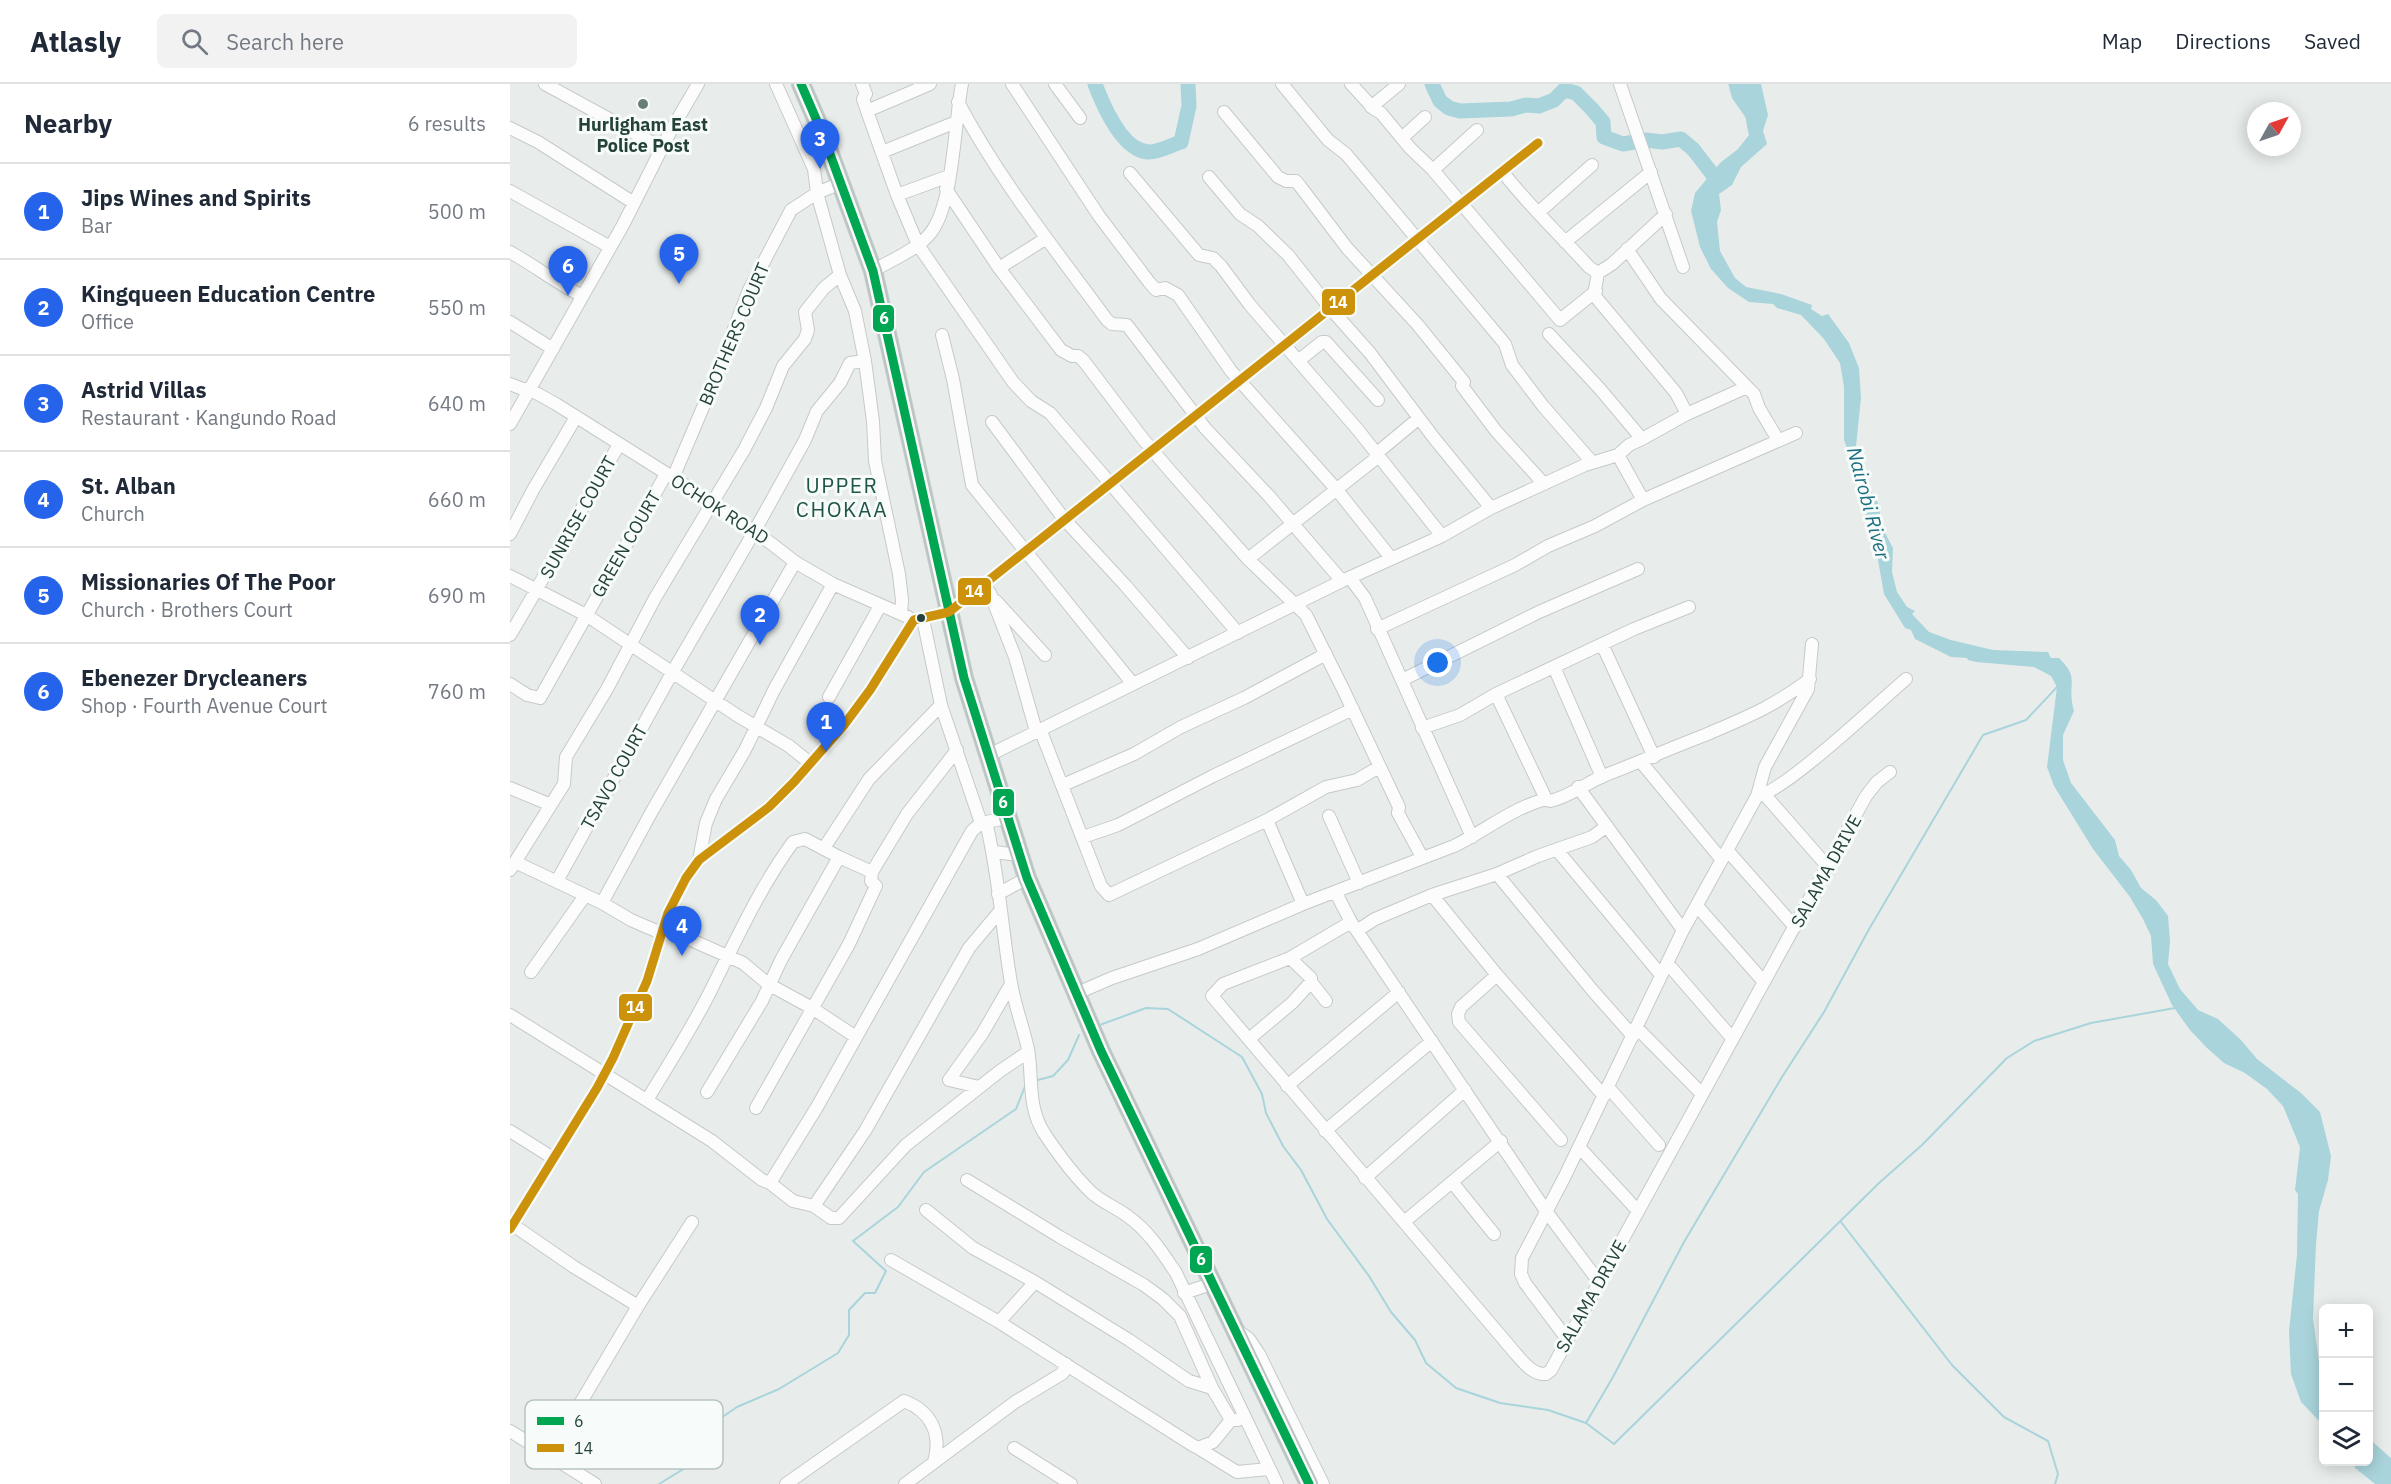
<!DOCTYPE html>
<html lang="en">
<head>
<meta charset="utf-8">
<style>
  :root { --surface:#fff; --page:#f2f2f3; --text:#1f2937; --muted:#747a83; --line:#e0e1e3; --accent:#2563eb }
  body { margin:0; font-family:"IBM Plex Sans",sans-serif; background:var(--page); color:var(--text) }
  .controls { position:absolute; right:18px; bottom:18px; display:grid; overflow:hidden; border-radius:9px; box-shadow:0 3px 15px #0003 }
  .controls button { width:54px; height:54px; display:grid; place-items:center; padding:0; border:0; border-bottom:2px solid var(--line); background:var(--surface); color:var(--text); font:30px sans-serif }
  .compass { position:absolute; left:1737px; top:18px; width:54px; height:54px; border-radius:50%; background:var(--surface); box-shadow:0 3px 15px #0003; rotate:50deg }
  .you { position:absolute; left:928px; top:579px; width:21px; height:21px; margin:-15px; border:4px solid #fff; border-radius:50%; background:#1a73e8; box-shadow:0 0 0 9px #1a73e833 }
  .badge { display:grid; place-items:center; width:39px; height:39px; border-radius:50%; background:var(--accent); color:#fff; font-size:20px; font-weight:700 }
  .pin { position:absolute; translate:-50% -50px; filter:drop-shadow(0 2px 3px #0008) }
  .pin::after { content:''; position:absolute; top:32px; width:21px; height:18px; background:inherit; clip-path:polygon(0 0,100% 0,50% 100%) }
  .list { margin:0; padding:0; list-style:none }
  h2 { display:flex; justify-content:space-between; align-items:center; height:78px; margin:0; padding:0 24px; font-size:26px }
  h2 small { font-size:20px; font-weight:400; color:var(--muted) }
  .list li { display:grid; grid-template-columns:39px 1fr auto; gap:18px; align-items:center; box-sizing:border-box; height:96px; padding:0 24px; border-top:2px solid var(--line) }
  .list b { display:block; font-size:22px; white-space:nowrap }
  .list p { margin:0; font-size:20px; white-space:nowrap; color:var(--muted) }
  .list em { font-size:20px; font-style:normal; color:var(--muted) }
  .icon { flex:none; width:33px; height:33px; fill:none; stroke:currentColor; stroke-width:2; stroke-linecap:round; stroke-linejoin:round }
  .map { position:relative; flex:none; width:1881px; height:1400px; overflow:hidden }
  header { display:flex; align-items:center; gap:36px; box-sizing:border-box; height:84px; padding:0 30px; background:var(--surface); border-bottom:2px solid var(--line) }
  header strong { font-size:28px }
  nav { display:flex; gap:33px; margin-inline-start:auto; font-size:21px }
  .search { width:420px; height:54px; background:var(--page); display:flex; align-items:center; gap:15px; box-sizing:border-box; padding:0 21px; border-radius:9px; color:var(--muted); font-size:22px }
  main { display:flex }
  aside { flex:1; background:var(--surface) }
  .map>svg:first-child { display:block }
  .water { fill:#a9d4db }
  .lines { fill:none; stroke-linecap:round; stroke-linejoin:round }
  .stream { stroke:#a9d4db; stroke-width:2 }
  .river { stroke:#a9d4db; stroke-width:15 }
  .minor-casing { stroke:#c5cac8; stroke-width:14 }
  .highway-casing { stroke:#c3ccc9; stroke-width:20 }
  .minor { stroke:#fcfcfc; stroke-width:12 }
  .highway { stroke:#bcc4c2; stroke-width:18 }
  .bus-1-casing { stroke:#f7fbf9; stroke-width:14 }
  .bus-2-casing { stroke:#f7fbf9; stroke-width:14 }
  .bus-1 { stroke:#00a651; stroke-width:9 }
  .bus-2 { stroke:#cd920c; stroke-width:9 }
  .poi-dot { fill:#697e78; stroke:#f7fbf9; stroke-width:2 }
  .bus-dot { fill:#24423a; stroke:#f7fbf9; stroke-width:2 }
  .labels { text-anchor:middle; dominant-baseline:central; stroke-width:6; stroke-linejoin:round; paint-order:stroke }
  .poi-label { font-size:18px; font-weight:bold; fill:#24423a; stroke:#f7fbf9 }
  .street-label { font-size:18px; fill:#24423a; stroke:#f7fbf9 }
  .water-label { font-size:20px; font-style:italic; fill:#1c6f80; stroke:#f7fbf9 }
  .quarter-label { font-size:21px; letter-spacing:1.5px; fill:#1f5548; stroke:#f7fbf9 }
  .key { fill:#f7fbf9; stroke:#b8c4c0; stroke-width:1.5 }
  .key-label { font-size:16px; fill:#24423a }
  .line-badge { stroke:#f7fbf9; stroke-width:2 }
  .badge-label { font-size:16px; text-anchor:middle; font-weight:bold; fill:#fff }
</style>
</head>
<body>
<header>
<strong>Atlasly</strong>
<div class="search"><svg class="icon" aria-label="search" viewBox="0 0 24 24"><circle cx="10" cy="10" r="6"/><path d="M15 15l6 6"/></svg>Search here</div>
<nav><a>Map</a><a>Directions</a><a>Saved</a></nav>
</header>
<main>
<aside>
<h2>Nearby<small>6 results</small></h2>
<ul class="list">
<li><span class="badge">1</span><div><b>Jips Wines and Spirits</b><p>Bar</p></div><em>500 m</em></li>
<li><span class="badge">2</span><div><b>Kingqueen Education Centre</b><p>Office</p></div><em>550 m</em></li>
<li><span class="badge">3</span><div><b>Astrid Villas</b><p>Restaurant · Kangundo Road</p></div><em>640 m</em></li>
<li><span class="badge">4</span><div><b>St. Alban</b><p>Church</p></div><em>660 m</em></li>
<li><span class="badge">5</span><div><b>Missionaries Of The Poor</b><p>Church · Brothers Court</p></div><em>690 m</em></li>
<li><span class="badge">6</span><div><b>Ebenezer Drycleaners</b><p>Shop · Fourth Avenue Court</p></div><em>760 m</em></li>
</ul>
</aside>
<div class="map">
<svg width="1881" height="1400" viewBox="0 0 1881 1400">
  <rect width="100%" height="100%" fill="#e8edeb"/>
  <path class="water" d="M 1227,0 L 1251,0 L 1258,31 L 1253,47 L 1257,60 L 1231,83 L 1222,101 L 1209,110 L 1211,126 L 1207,138 L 1210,167 L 1225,194 L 1236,203 L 1271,210 L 1302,221 L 1301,225 L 1312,232 L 1318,230 L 1339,259 L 1349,284 L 1351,314 L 1346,362 L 1357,399 L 1368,419 L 1373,445 L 1383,464 L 1382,488 L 1387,508 L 1397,523 L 1405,527 L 1402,530 L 1419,548 L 1441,556 L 1483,566 L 1538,568 L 1541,574 L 1549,574 C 1571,595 1556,599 1564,627 L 1553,651 L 1553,676 L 1561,699 L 1605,756 L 1609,772 L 1621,786 L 1631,804 L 1646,816 L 1658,832 L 1660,857 L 1658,880 L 1670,905 L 1688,926 L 1708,935 L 1731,956 L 1747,975 L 1791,1009 L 1810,1028 L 1821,1072 L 1818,1096 L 1809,1127 L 1806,1160 L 1803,1235 L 1810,1285 L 1813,1292 L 1813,1341 L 1791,1318 L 1781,1290 L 1779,1247 L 1787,1171 L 1788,1110 L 1785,1106 L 1790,1063 L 1773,1022 L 1757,1005 L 1735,989 L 1714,979 L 1697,964 L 1680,946 L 1662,921 L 1643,880 L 1641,852 L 1633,835 L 1620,813 L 1583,765 L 1544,702 L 1537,683 L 1547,603 L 1541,592 L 1524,583 L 1466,578 L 1458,576 L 1457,574 L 1441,573 L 1405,555 L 1401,546 L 1395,544 L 1374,510 L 1368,476 L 1366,445 L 1356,432 L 1346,403 L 1349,403 L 1342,388 L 1344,384 L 1334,356 L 1334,303 L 1330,279 L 1314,255 L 1291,231 L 1267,224 L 1263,220 L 1239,218 L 1218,204 L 1201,185 L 1190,163 L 1181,127 L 1185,109 L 1210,79 L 1228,65 L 1239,51 C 1234,31 1236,19 1227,0 Z
    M 1859,1350 L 1864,1359 L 1881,1374 L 1881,1400 L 1865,1400 L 1845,1384 L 1844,1378 L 1858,1378 Z"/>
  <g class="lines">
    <path class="stream" d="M 587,942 L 636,924 L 658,925 L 732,973 L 752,1010 L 756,1029 L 773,1062 L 791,1086 L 817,1135 L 859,1192 L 881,1228 L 905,1256 L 916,1279 L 946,1304 L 990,1319 L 1038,1326 L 1076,1339 L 1104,1360 L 1369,1099 L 1412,1061 L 1497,974 L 1524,957 L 1581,939 L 1665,924
      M 524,997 L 543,992 L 558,976 L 569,951
      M 1331,1138 L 1442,1281 L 1494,1333 L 1538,1357 L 1548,1390 L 1545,1400
      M 1076,1339 L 1103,1293 L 1174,1158 L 1272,993 L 1314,928 L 1358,847 L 1473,651 L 1516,636 L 1549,601
      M 149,1400 L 180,1381 L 192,1368 L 211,1334 L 227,1323 L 269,1305 L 328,1269 L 339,1251 L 339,1226 L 355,1209 L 365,1209 L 376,1187 L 343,1157 L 388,1123 L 414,1088 L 506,1025 L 516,1000"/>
    <path class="river" d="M 585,0 C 593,21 612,67 639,68 C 649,68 662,61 671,58 L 679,22 L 678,0
      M 922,0 L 930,17 L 939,24 L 950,27 L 1001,25 L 1016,21 L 1029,22 L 1044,16 L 1054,6 L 1066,9 L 1081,24 L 1093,38 L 1094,53 L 1113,60 L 1136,56 L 1152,58 L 1171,55 L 1183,65 L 1210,100
      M 1226,0 L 1229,11 L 1245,34"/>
    <g class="minor-casing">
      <path id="minor" d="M 35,0 L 152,64
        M 266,0 L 304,85 L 307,109 L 330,191 L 345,227 L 355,277 L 363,337 L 365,377 L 389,490 L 392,516 L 391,530
        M 352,0 L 356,10 L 353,15 L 357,27 L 387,111 L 408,161 L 503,298 L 521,317 L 540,329 L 728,549
        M 502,0 L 589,132 L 639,198 L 646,206 L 655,204 L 668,211 L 721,287 L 827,406 L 881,474
        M 545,0 L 570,34
        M 772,0 L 818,56 L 836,70 L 995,260 L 1002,281 L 1033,322 L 1082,378
        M 841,0 L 864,25 L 871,29 L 900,64 L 923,86 L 1050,236 L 1086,207
        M 1110,0 L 1173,183
        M 448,18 C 490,97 545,165 597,236 L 602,240 L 617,241 L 695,344 L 759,412 L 832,497
        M 861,23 L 889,0
        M 357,27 L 420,0
        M 714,28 L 768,93 L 776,97 L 786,97 L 790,102 L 837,164 L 907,240 L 954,298 L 952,302 L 986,347 L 1034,400
        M 0,44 L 28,58 L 124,119
        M 892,54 L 915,33
        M 372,68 L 446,38
        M 923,86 L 967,46
        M 992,87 C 1017,120 1050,151 1079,183 L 1088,189 L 1102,180 L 1156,130
        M 620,89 L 689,171 L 703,174 L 711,182 L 740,221 L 848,346 L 932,452
        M 699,93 L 730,130 L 748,142 L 778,171 L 820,224 L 860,269 L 924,354 L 981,424
        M 436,105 L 489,184 L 551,266 L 562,272 L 568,272 L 573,276 L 633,355 L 661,388 L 738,475 L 796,531 L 833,605 L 889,723 L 888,729 L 912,773
        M 0,107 L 100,163
        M 387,111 L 439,92
        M 1029,128 L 1082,81
        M 1055,158 L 1141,88
        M 1117,165 L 1151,215 L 1237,303
        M 0,168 C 25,182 47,199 72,212
        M 489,184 L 535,155
        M 363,187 C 381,176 404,167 418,152 C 444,125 444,39 452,0
        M 1088,189 L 1084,211 L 1166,309 L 1177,330 L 1237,303 L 1244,310 L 1249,324 L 1268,356
        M 0,238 L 43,265
        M 1039,250 L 1090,305 L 1132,355 L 1119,361 L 1108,371 L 1133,416
        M 432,251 L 443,295 L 462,401 L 623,600
        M 788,277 L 812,258 L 816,258 L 868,316
        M 0,300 L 13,305 L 19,305 L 46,320 L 178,403 L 262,460 L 285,478 L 323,500 L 398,533
        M 482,338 L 554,435 L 615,501 L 678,574
        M 0,340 L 113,141 L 160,48 L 188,0
        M 1132,355 L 1177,330
        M 867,369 L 909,334
        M 163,394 L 202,302 L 239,206 L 281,126 L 307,109 L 331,99
        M 0,450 L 23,406 L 66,333
        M 738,475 L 869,372
        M 0,492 L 76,531 L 228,632 L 279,662 L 300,679
        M 840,494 L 855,514 L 962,753
        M 472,501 L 480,509 L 505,573 L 526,647
        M 486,517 L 535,571
        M 413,535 L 431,621 L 471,739
        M 867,545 L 1005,481 L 1038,462 L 1085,442 L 1133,416 L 1286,349
        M 0,551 C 38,488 71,423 109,361
        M 1092,560 L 1144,673
        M 1044,583 L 1092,693
        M 892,596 L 1029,528 L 1128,485
        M 0,600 L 17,611 L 30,614 L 156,390
        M 986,610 L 1036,715
        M 319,613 L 370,522
        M 912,644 L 950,631 L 986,610 L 1124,545 L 1179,523
        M 530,645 L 591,802 L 599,811 L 757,736 L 816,703 L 847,696 L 869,683
        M 477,672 L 832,497 L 932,452 L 981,424 L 1075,381 L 1108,371
        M 1131,678 L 1212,776
        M 553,701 L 624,670 L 671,643 L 734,614 L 816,570
        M 0,704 L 41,721
        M 1255,711 L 1318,783
        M 1247,712 L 1255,683 L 1298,605 L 1302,560
        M 819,732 L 849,799
        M 497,734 L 471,739 L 462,747 L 307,1023 L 260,1099 L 283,1117 L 304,1122 L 321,1134 L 329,1134 L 396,1061 L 490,987 L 518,968
        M 757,736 L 793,820
        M 476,738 C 489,791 492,846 501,899 C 505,922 513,943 518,965 C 523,993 517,1022 534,1049 C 548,1070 563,1091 582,1109 C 592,1118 605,1123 616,1131 C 638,1146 652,1168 666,1189 L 767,1400
        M 573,753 L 608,741 L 703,692 L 843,625
        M 314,764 L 359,695 L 431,621
        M 1047,766 L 1151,891
        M 1217,766 L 1285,843
        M 484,768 L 509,771
        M 329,773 L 362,788
        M 189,776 L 196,739 L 206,715 L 235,666 L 264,606 L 323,500
        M 5,778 L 92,819 L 121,836 L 151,849 L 161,847 L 233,879 L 258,900 L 302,924 L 346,953
        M 0,786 L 54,700 L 56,673 L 97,605 L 145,514 L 234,366 L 256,324 L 273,282 L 295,255 L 298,246 L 295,228 L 314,204 L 330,191
        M 987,790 L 1083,907 L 1123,952
        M 47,797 L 162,589 L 244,448 L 295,356 L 307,327 L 330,299 L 340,279 L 355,277
        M 826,809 L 841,838 L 1036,1127 L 1089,1198
        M 488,810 L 517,794
        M 922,811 L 987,891 L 1094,1012
        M 92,819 L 141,729 L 285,478
        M 1187,822 L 1254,898
        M 841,838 L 780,874 L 713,900 L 702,912 L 1006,1270 C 1014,1279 1023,1291 1036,1290 L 1041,1286 L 1356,712 L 1367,698 L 1380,688
        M 848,846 L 865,835 L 922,811 L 987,790 L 1028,772 L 1082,753 L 1097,742
        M 1173,846 L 1247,712 C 1273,709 1370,617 1396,595
        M 1158,880 L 1222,954
        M 21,888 L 74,813
        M 987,891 L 951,923 L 948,930 L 949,938 L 1051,1056
        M 801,898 L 816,917
        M 565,910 L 602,894 L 688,865 L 793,820 L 944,762 C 975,747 1002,724 1036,715 L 1040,717 C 1059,713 1075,700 1093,692 C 1127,679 1161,664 1195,651 C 1237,633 1263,623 1300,595
        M 0,931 L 202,1057 L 252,1096 L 260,1099
        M 1126,943 L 1192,1010
        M 739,955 L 782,919 L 801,898 L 801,894 L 780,874
        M 777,1002 L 889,908
        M 469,1003 L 439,996 L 472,950 L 501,900
        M 1098,1003 L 1149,1061
        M 137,1016 C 159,980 182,944 201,906 C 226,856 250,803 283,758 L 295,755 L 329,773 L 271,876 L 252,917 L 197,1008
        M 246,1024 L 339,860 L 366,802 L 361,797 L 362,788 L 397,730 L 447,666
        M 0,1047 L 43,1074
        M 815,1047 L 922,957
        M 1069,1063 L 1128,1127
        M 855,1094 L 955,1006
        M 457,1096 L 550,1153 L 634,1201 L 653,1215 L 670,1232 L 702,1304
        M 942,1098 L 984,1150
        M 304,1122 L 355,1047 L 459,864 L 490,827
        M 416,1126 L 463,1164 L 525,1198 L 619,1256 L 679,1297 L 702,1304 L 721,1336 L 728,1336
        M 894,1138 L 991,1057
        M 3,1141 L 64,1183 L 128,1222 L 182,1138
        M 0,1145 L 87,1004 L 103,974 L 137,897 L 158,829 L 176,794 L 189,776 L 259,723 L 284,698 L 334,641 L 360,606 L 404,536 L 439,528 L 1028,59
        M 381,1176 L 489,1238 L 684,1362 L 688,1364 L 703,1358 L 721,1336
        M 674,1209 L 704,1199
        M 489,1238 L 525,1198
        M 731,1249 L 739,1255 L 749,1270 L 813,1400
        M 1057,1255 L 1015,1199 L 1011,1190 L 1012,1174 L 1055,1092 L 1173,846 L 1068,703
        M 0,1347 L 85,1400
        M 504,1364 L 561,1400
        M 688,1364 L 727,1388 L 759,1385
        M 39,1372 L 128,1222
        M 276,1400 L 394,1317 C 421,1327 432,1350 424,1378
        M 395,1400 L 505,1318 L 553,1289 L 556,1280"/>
    </g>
    <g class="highway-casing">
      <path id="highway" d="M 291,0 L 313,51 L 363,187 L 454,594 L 517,794 L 591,967 L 799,1400"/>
    </g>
    <use href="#minor" class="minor"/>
    <use href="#highway" class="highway"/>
    <g class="bus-1-casing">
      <path id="bus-1" d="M 291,0 L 313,51 L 363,187 L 454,594 L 517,794 L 591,967 L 799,1400"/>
    </g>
    <g class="bus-2-casing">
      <path id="bus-2" d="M 0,1145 L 87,1004 L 103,974 L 137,897 L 158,829 L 176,794 L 189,776 L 259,723 L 284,698 L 334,641 L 360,606 L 404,536 L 439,528 L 1028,59"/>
    </g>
    <use href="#bus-1" class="bus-1"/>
    <use href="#bus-2" class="bus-2"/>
  </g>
  <circle class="poi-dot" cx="133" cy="20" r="6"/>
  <circle class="bus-dot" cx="411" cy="534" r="5"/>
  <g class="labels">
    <g class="poi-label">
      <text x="133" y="40">Hurligham East<tspan x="133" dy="21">Police Post</tspan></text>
    </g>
    <g class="street-label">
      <text transform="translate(224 250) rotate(-67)">BROTHERS COURT</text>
      <text transform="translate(210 425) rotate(33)">OCHOK ROAD</text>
      <text transform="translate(68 433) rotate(-61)">SUNRISE COURT</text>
      <text transform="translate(116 460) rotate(-60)">GREEN COURT</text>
      <text transform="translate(104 693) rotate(-61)">TSAVO COURT</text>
      <text transform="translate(1316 787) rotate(-61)">SALAMA DRIVE</text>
      <text transform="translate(1081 1212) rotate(-61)">SALAMA DRIVE</text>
    </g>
    <g class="water-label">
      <text transform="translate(1359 419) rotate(75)">Nairobi River</text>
    </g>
    <g class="quarter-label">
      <text x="332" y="401">UPPER<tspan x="332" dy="24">CHOKAA</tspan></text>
    </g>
  </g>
  <rect x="15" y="1316" width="198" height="69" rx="9" class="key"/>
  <rect x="27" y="1333" width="27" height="8" fill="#00a651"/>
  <rect x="27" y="1360" width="27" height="8" fill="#cd920c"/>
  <g class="key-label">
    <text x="64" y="1343">6</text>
    <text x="64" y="1370">14</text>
  </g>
  <g class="line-badge">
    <rect x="811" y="204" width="35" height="28" rx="6" fill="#cd920c"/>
    <rect x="362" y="220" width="23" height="29" rx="6" fill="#00a651"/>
    <rect x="447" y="493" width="35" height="29" rx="6" fill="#cd920c"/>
    <rect x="482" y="704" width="23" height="29" rx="6" fill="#00a651"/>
    <rect x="108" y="909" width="35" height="29" rx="6" fill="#cd920c"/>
    <rect x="679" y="1161" width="24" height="29" rx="6" fill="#00a651"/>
  </g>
  <g class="badge-label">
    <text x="828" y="224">14</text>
    <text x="374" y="240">6</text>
    <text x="464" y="513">14</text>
    <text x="493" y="724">6</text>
    <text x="125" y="929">14</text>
    <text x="691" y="1181">6</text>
  </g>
</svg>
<div class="controls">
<button>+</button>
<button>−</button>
<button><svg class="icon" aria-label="layers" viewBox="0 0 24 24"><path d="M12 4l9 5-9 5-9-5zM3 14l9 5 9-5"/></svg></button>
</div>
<svg class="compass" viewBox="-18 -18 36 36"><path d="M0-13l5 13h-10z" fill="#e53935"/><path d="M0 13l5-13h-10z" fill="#747a83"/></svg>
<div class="you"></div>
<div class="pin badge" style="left:316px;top:668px">1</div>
<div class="pin badge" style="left:250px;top:561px">2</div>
<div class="pin badge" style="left:310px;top:85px">3</div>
<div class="pin badge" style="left:172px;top:872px">4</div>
<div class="pin badge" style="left:169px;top:200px">5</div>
<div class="pin badge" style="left:58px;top:212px">6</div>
</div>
</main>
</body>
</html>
